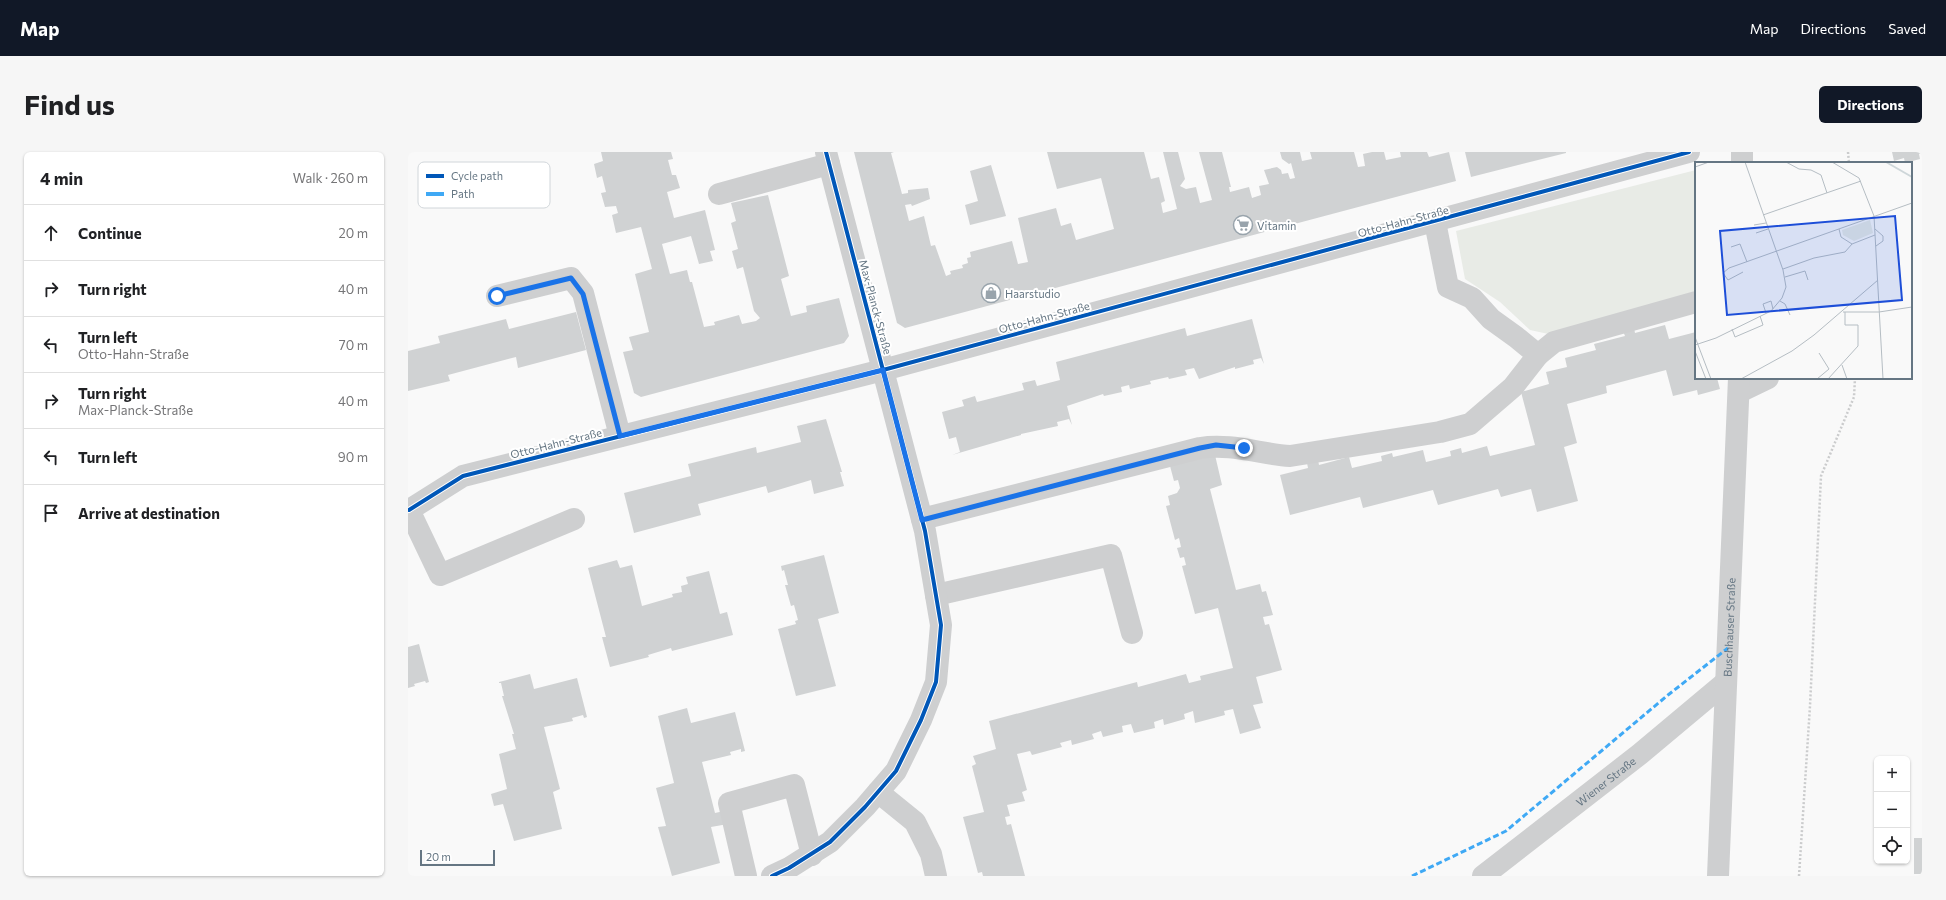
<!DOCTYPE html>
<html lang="en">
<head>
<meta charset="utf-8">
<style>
  :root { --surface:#fff; --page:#f6f6f6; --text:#202124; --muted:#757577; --line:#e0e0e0; --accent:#111827 }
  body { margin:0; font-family:Commissioner,sans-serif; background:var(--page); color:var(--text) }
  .controls { position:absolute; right:12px; bottom:12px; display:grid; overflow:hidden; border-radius:6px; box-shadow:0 1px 3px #0004 }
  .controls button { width:36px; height:36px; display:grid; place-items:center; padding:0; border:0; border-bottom:1px solid var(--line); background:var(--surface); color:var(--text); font:20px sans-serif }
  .scale { position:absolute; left:12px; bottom:10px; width:75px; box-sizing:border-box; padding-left:4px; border:2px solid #657683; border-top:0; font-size:11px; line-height:14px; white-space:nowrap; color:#657683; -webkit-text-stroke:3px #fff; paint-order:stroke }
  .stop { position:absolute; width:12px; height:12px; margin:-9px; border:3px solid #1a73e8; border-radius:50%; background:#fff }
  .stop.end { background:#1a73e8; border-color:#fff; box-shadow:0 1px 4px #0008 }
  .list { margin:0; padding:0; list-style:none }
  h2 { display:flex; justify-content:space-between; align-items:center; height:52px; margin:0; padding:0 16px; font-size:17px }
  h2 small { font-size:13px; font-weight:400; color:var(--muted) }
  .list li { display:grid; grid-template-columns:26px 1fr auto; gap:12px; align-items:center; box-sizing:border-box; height:56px; padding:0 16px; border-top:1px solid var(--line) }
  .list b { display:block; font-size:15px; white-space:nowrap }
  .list p { margin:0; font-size:13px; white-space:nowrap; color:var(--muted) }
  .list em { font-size:13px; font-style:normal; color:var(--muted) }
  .icon { flex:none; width:22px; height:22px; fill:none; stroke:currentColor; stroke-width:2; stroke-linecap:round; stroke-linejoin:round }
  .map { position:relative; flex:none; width:1514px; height:724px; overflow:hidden; border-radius:6px }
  header { display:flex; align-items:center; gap:24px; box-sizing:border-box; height:56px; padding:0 20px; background:var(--accent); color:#fff }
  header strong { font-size:19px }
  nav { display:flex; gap:22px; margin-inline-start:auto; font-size:14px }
  .intro { display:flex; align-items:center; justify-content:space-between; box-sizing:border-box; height:96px; padding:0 24px }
  h1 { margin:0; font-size:28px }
  .button { padding:10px 18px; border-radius:6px; background:var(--accent); color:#fff; font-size:14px; font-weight:700 }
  main { display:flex; gap:24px; padding:0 24px }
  aside { flex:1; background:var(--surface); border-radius:6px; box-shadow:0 1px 3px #0004 }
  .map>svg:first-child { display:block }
  .green { fill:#e8ebe6 }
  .building { fill:#d0d2d3 }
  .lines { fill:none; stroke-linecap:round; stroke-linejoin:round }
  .path { stroke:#cbcccd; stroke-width:2.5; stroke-dasharray:2 2; stroke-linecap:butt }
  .minor { stroke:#cecfd0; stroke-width:22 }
  .quiet { stroke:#3fa9f5; stroke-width:3; stroke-dasharray:6 3; stroke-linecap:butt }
  .cycleway-casing { stroke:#fff; stroke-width:6 }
  .cycleway { stroke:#0057b8; stroke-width:4 }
  .route { stroke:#1a73e8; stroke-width:5 }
  .labels { text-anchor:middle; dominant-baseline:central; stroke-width:4; stroke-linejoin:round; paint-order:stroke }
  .street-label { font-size:11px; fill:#657683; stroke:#fff }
  .poi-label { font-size:11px; fill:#657683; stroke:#fff; text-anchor:start }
  .inset-river { fill:none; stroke:#ced6d9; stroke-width:2 }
  .inset-road { fill:none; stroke:#b5bdc3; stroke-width:1 }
  .view { fill:#1d4ed8; fill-opacity:0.15; stroke:#1d4ed8; stroke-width:2 }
  .inset-edge { fill:none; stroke:#657683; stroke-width:2 }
  .key { fill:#fff; stroke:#d1d6da; stroke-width:1 }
  .key-label { font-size:11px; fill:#657683 }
</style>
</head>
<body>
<header>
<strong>Map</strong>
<nav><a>Map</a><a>Directions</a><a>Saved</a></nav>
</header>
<div class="intro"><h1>Find us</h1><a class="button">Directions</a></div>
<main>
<aside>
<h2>4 min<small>Walk · 260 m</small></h2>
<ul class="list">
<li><svg class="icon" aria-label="ahead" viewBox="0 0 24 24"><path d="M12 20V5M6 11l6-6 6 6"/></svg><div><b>Continue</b></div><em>20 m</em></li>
<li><svg class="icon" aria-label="right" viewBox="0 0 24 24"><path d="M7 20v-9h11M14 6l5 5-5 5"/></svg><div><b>Turn right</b></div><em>40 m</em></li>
<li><svg class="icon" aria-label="left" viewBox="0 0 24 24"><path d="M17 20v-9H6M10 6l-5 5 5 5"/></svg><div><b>Turn left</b><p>Otto-Hahn-Straße</p></div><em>70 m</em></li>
<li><svg class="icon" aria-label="right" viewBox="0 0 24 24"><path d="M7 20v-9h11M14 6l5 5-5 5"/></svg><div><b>Turn right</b><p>Max-Planck-Straße</p></div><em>40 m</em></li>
<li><svg class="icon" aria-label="left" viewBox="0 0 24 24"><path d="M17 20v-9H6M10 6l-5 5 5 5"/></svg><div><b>Turn left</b></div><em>90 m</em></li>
<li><svg class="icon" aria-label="arrive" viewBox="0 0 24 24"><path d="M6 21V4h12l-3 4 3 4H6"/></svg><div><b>Arrive at destination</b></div></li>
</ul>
</aside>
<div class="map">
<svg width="1514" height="724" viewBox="0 0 1514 724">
  <rect width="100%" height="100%" fill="#f9f9f9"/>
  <path class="green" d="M 1288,18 L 1288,139 L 1145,183 L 1122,178 L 1092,150 L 1057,127 L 1048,79 Z"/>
  <path class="building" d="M 193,0 L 263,0 L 265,7 L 260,8 L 264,23 L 268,23 L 272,36 L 259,40 L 266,66 L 297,58 L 307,98 L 302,99 L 305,109 L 291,112 L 283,84 L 254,92 L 262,122 L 279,118 L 282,130 L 284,130 L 296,175 L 307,173 L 306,170 L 331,163 L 334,172 L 348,169 L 352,166 L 346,159 L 335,115 L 329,117 L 324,99 L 330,97 L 323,71 L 328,69 L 323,51 L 360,43 L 381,124 L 373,127 L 383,164 L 399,160 L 398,154 L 431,146 L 441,184 L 436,191 L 233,245 L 226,241 L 215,200 L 225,198 L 221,185 L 241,180 L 227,122 L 244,117 L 233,75 L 208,81 L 204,63 L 210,61 L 208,54 L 197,55 L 193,41 L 198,40 L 194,24 L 189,26 L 186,12 L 195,9 Z
    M 446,0 L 486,0 L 483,1 L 494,42 L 500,41 L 500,38 L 520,36 L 522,47 L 504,54 L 503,52 L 497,53 L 501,69 L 516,64 L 523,94 L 527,93 L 538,124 L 543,122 L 542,119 L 555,116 L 554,113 L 560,111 L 559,106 L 563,105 L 562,100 L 604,89 L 610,112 L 620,110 L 610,66 L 648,56 L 653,74 L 663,71 L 668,88 L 706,77 L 693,26 L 649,37 L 639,0 L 736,0 L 743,27 L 751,25 L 757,49 L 753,51 L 755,61 L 769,57 L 755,0 L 770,0 L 777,27 L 772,34 L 778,37 L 788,35 L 792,51 L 804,48 L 791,0 L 814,0 L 823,35 L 821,35 L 822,40 L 841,35 L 844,46 L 853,43 L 851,34 L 861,32 L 856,18 L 869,15 L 873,18 L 874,22 L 880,21 L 882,27 L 887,26 L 883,11 L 881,12 L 874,7 L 872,0 L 892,0 L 894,9 L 904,7 L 902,0 L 946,0 L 950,15 L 957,14 L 955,2 L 964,0 L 976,0 L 978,8 L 993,5 L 992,0 L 1019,0 L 1021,5 L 1041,0 L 1048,29 L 497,176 L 489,171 Z
    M 1057,0 L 1158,0 L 1158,1 L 1063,25 Z
    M 1484,0 L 1514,0 L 1514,1 L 1511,2 L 1512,7 L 1497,11 L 1496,6 L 1486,9 Z
    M 583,13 L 598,64 L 562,73 L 557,53 L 570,49 L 562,19 Z
    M 168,160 L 178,198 L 110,216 L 108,205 L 40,223 L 42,229 L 0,239 L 0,199 L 32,191 L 30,184 L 98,167 L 101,177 Z
    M 844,167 L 856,212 L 853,206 L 845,208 L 846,212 L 827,217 L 827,215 L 791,227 L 786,216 L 777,218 L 779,223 L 761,227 L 760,225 L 742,229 L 743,232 L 722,237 L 721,233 L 713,235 L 714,240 L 696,244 L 695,242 L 659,254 L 664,273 L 661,267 L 649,270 L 650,274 L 613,282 L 613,283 L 544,303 L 552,300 L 548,285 L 541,287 L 534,260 L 556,254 L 554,248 L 567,244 L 569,250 L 616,238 L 614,231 L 627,228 L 629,234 L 652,228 L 648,210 L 777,176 L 779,184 Z
    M 1257,173 L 1261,187 L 1288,180 L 1288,226 L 1309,226 L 1312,237 L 1290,243 L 1289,238 L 1265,244 L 1258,218 L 1198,234 L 1199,241 L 1159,252 L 1169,291 L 1156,295 L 1170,349 L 1129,360 L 1123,337 L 1093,345 L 1090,337 L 1030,353 L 1025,338 L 955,356 L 952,345 L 882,363 L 872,323 L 900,316 L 899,311 L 910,308 L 911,313 L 941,305 L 944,316 L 974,309 L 973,304 L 984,301 L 985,305 L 1015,298 L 1018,310 L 1043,304 L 1042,299 L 1053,296 L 1054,301 L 1079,294 L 1082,304 L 1127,293 L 1113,240 L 1141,232 L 1138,220 L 1159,215 L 1157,206 L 1188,198 L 1186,192 L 1217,184 L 1215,179 L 1226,176 L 1227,181 Z
    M 418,267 L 434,320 L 432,320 L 436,334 L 406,342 L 403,328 L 360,341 L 358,334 L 290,352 L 293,363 L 226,381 L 216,341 L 283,324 L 280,312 L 348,295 L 349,301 L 393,290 L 389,274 Z
    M 807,303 L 814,333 L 802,337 L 828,438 L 852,432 L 854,440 L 858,439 L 865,463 L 855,465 L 857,473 L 861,472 L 874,518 L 848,525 L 855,551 L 845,553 L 853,576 L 832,582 L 825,557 L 816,559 L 817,563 L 787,571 L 785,559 L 776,562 L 777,567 L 756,573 L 755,567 L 746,570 L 747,576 L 726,581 L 723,572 L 714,574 L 715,580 L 695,585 L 693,579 L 684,582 L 686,587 L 664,593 L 663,588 L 652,591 L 654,595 L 624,603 L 622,599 L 609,602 L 619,638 L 614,640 L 617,649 L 599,653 L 602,664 L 597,665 L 599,673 L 603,672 L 617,724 L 575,724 L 574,720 L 570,721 L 555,665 L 576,660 L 564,614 L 568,612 L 565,604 L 588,597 L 581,569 L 729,530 L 730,535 L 778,522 L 781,531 L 793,528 L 792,524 L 825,516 L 810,456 L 787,462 L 774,414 L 778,413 L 776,405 L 772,406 L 769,396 L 773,395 L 771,386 L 767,388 L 758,354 L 762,353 L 760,344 L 769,341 L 772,336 L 770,328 L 766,329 L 762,314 Z
    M 416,403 L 431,461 L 410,467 L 428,534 L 388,544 L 370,477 L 388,472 L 387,469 L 390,468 L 386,453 L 383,454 L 377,433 L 380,433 L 376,418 L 374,419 L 373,414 Z
    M 209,408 L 212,416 L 224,413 L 234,454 L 265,445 L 264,442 L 274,440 L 273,434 L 280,432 L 278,425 L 301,419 L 312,462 L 319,460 L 325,483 L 264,499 L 263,496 L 240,503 L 241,505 L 202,515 L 194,485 L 198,485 L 180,416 Z
    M 11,492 L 21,530 L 18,531 L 17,529 L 6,532 L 7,534 L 0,536 L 0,495 Z
    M 122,522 L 126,537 L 169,526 L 179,565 L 176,566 L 175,563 L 164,566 L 165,569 L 136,575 L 152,637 L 145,640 L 154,677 L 106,689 L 95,652 L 86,654 L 83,642 L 99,637 L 91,602 L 108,597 L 104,582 L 106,582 L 94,544 L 96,544 L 93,531 L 91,531 L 91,530 Z
    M 279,556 L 283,571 L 327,560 L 337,599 L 333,600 L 333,597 L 322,600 L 323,603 L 294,610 L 307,661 L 316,659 L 320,672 L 303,675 L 312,711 L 264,724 L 250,675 L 258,674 L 248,636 L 266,631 L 250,564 Z
    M 1506,686 L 1514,686 L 1514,722 L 1506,722 Z"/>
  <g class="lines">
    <path class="path" d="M 1440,0 L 1441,11
      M 1391,724 L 1402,554 L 1413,324 L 1446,245 L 1447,226"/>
    <g class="minor">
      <path d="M 1334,0 L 1334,11"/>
      <path d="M 311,42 L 421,12"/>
      <path d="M 89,144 L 163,126 L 175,141 L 212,284"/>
      <path d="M 1130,203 L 1146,190 L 1288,150"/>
      <path d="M 1331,240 L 1360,226"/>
      <path d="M 166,367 L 32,423 L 1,358 L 55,324 L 475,218 L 1281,0"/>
      <path d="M 514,367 L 792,296 C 823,291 852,302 882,304 L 1032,280 L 1062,272 L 1105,235 L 1130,203 L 1108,185 L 1083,167 L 1064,146 L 1040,135 L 1027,70"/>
      <path d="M 528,443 L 703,403 L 724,481"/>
      <path d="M 470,640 L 507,670 L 523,702 L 528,724"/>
      <path d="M 338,724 L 321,651 L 386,633 L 404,703"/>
      <path d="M 364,724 L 381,716 L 422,690 L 457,655 L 488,619 L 513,568 L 528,530 L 533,473 L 517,379 L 418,0"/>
      <path id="s1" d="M 1075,724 L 1232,602 L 1318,530"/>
      <path id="s2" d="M 1310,724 L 1331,226"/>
    </g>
    <path class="quiet" d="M 1004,724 L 1098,679 L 1260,543 L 1320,496"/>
    <g class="cycleway-casing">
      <path id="cycleway" d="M 1,358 L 55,324 L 475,218 L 1281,0
        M 364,724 L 381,716 L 422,690 L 457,655 L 488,619 L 513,568 L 528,530 L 533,473 L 517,379 L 418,0"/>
    </g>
    <use href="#cycleway" class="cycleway"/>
  </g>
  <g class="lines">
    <path class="route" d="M 89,144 L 163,126 L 175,142 L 212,284 L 475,218 L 514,368 L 792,296 L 808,293 L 836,296"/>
  </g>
  <defs>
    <g id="supermarket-ring" transform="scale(1)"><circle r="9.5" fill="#fff" stroke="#99a4ac" stroke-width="1.5"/><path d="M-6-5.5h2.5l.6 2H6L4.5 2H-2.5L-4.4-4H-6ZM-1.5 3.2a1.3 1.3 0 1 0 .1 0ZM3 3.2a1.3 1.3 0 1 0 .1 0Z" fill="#99a4ac"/></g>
    <g id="shop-ring" transform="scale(1)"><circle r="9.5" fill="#fff" stroke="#99a4ac" stroke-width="1.5"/><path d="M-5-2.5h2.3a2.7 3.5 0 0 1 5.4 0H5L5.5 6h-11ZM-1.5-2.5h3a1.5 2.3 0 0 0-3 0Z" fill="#99a4ac"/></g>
  </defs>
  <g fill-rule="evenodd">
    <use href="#supermarket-ring" x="835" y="73"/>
    <use href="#shop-ring" x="583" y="141"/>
  </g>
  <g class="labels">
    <g class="street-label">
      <text transform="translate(995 69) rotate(-15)">Otto-Hahn-Straße</text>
      <text transform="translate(468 155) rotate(75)">Max-Planck-Straße</text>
      <text transform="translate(636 165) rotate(-15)">Otto-Hahn-Straße</text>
      <text transform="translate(148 291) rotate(-14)">Otto-Hahn-Straße</text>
      <text stroke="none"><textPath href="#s2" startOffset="249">Buschhauser Straße</textPath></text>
      <text stroke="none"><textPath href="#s1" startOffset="155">Wiener Straße</textPath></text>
    </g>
    <g class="poi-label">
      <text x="849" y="73">Vitamin</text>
      <text x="597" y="141">Haarstudio</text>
    </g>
  </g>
  <g transform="translate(1287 10)">
    <rect width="217" height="217" fill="#f9f9f9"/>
    <path d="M 175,58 L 178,71 L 159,79 L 148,73 L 147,68 Z" fill="#e8ebe6"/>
    <path class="inset-river" d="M 191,0 L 217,15"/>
    <path class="inset-road" d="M 91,0 L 104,7 L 116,8 L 126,13 L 132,31M 137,0 L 164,16 L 179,54 L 188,217M 0,5 L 14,0M 68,53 L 166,19M 59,63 L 71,61M 180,67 L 188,74 L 188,79 L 181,84M 61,71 L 73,67M 157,82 L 180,73M 36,85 L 45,82 L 52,100M 88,107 L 119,96 L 150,90 L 157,82 L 146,75 L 144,67M 48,110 L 33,118 L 28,111 L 34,106 L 217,41M 90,115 L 110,109 L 113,118M 85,139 L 90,142 L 95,153M 150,150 L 184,150 L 217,145M 71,151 L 68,142 L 76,139 L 78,147M 37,167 L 40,175 L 68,163 L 65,154M 0,175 L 16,217M 0,183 L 21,176 L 76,149 L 87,136 L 91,125 L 88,108 L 50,0M 0,189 L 11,217M 147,203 L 152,217M 46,217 L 97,189 L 119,173 L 183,118M 122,217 L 134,207 L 124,191M 133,217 L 163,184 L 163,163 L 150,163 L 150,150 L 148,150"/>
    <path class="view" d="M 200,54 L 207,138 L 32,153 L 25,69 Z"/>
    <rect width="217" height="217" class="inset-edge"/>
  </g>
  <rect x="10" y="10" width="132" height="46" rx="6" class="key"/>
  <rect x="18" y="22" width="18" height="4" fill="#0057b8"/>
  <rect x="18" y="40" width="18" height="4" fill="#3fa9f5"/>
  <g class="key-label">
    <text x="43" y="28">Cycle path</text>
    <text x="43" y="46">Path</text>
  </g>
</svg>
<div class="controls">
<button>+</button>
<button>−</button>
<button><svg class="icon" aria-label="locate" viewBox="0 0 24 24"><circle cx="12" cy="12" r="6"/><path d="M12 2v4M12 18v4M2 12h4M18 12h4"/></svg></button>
</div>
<div class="scale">20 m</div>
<div class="stop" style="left:89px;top:144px"></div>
<div class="stop end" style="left:836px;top:296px"></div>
</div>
</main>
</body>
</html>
